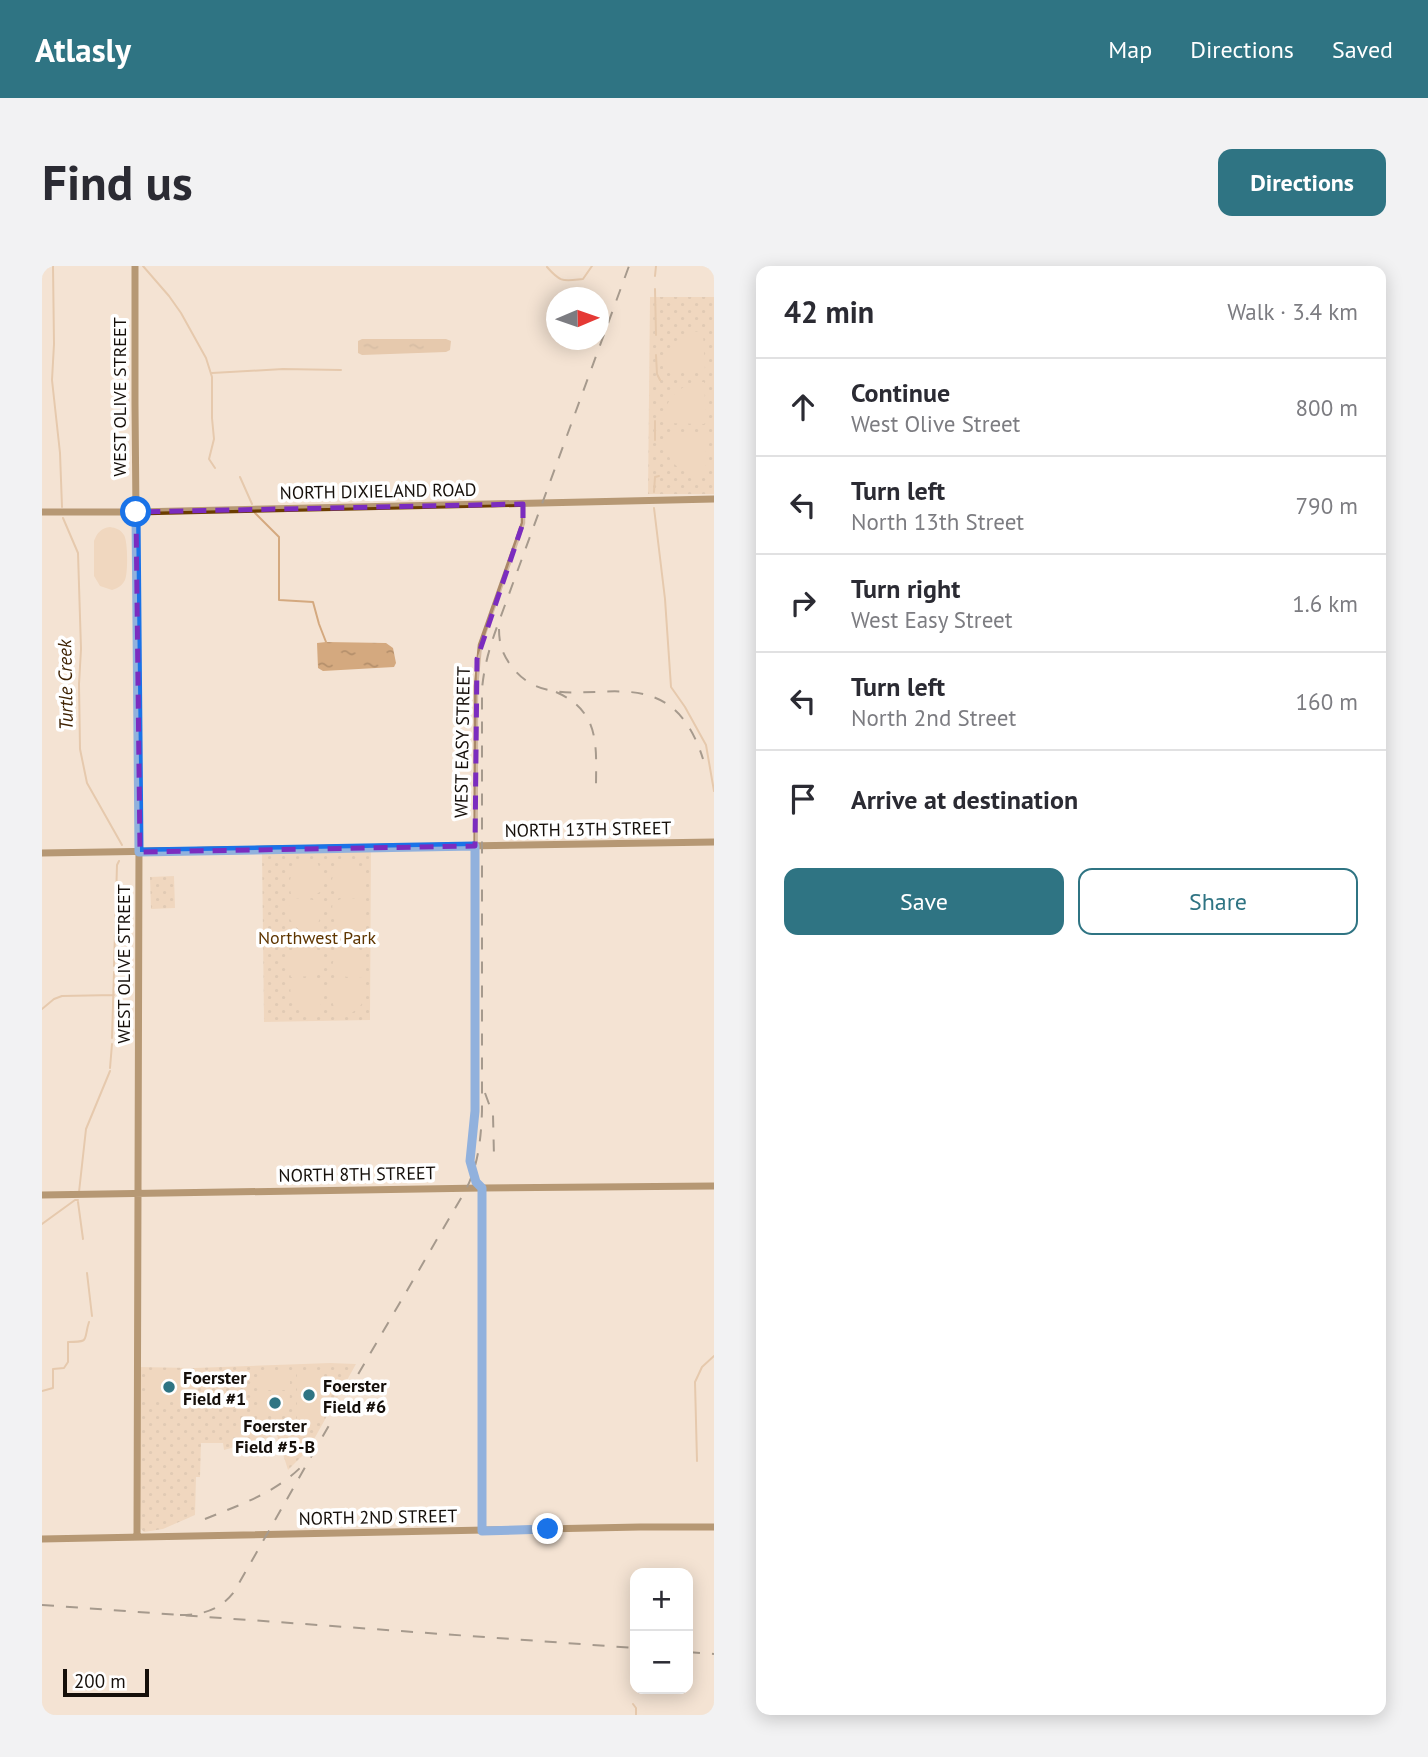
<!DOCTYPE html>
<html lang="en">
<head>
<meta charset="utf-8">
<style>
  :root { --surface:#fff; --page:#f2f2f3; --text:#2b2b33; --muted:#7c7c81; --line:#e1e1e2; --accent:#2f7483 }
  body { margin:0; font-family:"PT Sans",sans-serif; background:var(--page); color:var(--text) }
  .controls { position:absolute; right:21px; bottom:21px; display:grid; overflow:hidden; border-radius:14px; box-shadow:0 4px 18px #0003 }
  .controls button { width:63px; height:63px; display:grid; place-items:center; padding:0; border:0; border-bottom:2px solid var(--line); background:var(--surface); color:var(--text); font:35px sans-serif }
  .compass { position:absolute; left:504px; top:21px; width:63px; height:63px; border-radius:50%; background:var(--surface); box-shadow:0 4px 18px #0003; rotate:88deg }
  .scale { position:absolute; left:21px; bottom:18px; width:86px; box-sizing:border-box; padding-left:7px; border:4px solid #150f0a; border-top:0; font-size:19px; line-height:24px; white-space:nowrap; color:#150f0a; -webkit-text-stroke:5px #fff; paint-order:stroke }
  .stop { position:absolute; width:21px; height:21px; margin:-16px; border:5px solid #1a73e8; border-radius:50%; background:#fff }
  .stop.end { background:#1a73e8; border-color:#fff; box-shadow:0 2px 7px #0008 }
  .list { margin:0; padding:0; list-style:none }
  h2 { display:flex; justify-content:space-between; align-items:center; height:91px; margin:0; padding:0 28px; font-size:30px }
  h2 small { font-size:23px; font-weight:400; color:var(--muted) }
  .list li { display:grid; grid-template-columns:46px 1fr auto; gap:21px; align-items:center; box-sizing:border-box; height:98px; padding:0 28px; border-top:2px solid var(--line) }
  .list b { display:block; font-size:26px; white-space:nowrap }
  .list p { margin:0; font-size:23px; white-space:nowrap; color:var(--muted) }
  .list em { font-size:23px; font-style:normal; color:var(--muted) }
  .actions { display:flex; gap:14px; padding:21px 28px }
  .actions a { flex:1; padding:16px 0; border:2px solid var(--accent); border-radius:14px; text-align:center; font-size:24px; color:var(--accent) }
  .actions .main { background:var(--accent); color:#fff }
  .icon { flex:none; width:38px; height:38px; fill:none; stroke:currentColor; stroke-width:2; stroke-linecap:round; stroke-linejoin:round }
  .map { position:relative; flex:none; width:672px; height:1449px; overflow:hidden; border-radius:14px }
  header { display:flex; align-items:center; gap:42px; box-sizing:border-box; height:98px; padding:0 35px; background:var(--accent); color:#fff }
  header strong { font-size:33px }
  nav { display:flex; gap:38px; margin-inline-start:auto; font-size:24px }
  .intro { display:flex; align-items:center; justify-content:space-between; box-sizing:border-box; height:168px; padding:0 42px }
  h1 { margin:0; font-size:49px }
  .button { padding:18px 32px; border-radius:14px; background:var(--accent); color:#fff; font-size:24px; font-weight:700 }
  main { display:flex; gap:42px; padding:0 42px }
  aside { flex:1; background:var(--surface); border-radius:14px; box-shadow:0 4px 18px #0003 }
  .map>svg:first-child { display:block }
  .park { fill:url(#park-dots) }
  .pitch { fill:#ebc8a7 }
  .water { fill:url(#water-ripples) }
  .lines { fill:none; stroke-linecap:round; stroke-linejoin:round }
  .stream { stroke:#d4a97f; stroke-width:2 }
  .minor { stroke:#aa8868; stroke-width:4.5 }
  .major { stroke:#6b3d00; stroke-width:7 }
  .rail { stroke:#484038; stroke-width:2; stroke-dasharray:12 12; stroke-linecap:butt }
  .route { stroke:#1a73e8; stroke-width:9 }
  .marked { fill:none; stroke:#7b2cbf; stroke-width:5; stroke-dasharray:14 9; stroke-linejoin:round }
  .poi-dot { fill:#2f7483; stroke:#fff; stroke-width:2.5 }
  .labels { text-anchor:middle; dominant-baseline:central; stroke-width:7; stroke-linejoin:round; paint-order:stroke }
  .street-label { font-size:18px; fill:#150f0a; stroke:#fff }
  .park-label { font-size:18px; fill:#5e3500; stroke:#fff }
  .poi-label { font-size:18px; font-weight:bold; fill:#150f0a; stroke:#fff; text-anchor:start }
  .water-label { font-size:19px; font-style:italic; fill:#3e2100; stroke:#fff }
</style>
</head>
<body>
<header>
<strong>Atlasly</strong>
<nav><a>Map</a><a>Directions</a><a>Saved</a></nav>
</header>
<div class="intro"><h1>Find us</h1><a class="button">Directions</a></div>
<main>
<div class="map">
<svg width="672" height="1449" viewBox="0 0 672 1449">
  <defs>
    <pattern id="park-dots" width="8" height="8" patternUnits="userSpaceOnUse" patternTransform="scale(1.75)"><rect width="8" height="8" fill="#ebc8a7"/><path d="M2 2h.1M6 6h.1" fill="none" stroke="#c9ab8e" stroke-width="1.8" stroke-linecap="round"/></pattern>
    <pattern id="water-ripples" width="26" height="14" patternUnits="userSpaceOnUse" patternTransform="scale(1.75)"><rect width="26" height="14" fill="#d4a97f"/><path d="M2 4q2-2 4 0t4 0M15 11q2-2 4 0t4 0" fill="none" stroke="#b5906c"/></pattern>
  </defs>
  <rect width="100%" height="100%" fill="#f4e3d3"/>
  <path class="park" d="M 608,31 L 672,31 L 672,228 L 606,228 Z
    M 329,582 L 328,754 L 222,756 L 220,584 Z
    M 132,610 L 133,642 L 109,643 L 108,611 Z
    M 288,1097 L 314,1098 L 266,1184 L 246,1204 L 235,1169 L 182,1184 L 181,1177 L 159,1177 L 158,1211 L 154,1211 L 153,1249 L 121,1263 L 102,1266 L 99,1263 L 96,1101 L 152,1102 Z"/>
  <path class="pitch" d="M 661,65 L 663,105 L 661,107 L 621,106 C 621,82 638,66 661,65 Z
    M 655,116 L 662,116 L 664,156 L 662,158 L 621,157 C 622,136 634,121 655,116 Z
    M 662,168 L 664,170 L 663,210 C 639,210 622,194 622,170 Z
    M 68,261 C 74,262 78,263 82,269 C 86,275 86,308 83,314 C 80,320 76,322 70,324 L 58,320 L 52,310 L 52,275 C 55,267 59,262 68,261 Z
    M 269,594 L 275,595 L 282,616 L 281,624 L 273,629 L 249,628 C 245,611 251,598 269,594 Z
    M 301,594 C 319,598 326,611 322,628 C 286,630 285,629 295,595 Z
    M 249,632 C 285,634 285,634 272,668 C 251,665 242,653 249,632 Z
    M 322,632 C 329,653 320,665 298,668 C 294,658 288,647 291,636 L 299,633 Z
    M 272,676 L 280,697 L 279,708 L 272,710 L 249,711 C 241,691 252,678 272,676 Z
    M 298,676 C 320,678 328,691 322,712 C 286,710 285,710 298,676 Z
    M 272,714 L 281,719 L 282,727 L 275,749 C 254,750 246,735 249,716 Z
    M 299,714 L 322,716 C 327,735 316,750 295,749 C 293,742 285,727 289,720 C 290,717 296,715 299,714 Z
    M 248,1105 L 248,1124 L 219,1124 L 219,1106 Z
    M 279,1105 L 279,1153 L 255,1153 L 255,1106 Z
    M 104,1107 L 150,1107 L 150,1134 L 104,1135 Z
    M 219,1127 L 248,1128 L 247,1146 L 219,1146 Z"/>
  <path class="water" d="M 320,73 L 404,73 L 409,75 L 408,84 L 404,86 L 320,89 L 316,87 L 316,75 Z
    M 284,376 L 344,377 L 351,382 L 354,397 L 352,401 L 281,405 L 276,402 L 275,377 Z"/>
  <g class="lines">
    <path class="stream" d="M 11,0 L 12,78 L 10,114 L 18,187 L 20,241
      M 101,0 L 127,30 L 139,47 L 164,92 L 170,111 L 170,152 L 172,173 L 167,193 L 173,202
      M 505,1 C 519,17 521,15 541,13 L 550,0
      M 613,10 L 614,0
      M 613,23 L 614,69
      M 614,89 L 615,108 L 618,114
      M 170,107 L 241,103 L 299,104
      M 613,174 L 613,155
      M 198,211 L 210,238
      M 612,226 L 613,211 L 617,210
      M 612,242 L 623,333 L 629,421 L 643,441 L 664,479 L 672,525
      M 213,247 L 237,271 L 237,334 L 271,336 L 277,358 L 284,376
      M 21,252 L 36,287 L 39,383 L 37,418 L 38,483 L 45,517 L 80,579
      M 72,700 L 75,599 L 77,595
      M 0,743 L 12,733 L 20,730 L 72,729
      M 70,772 L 72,706
      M 68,802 L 70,778
      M 37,926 L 44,863 L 68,805
      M 36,936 L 41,973
      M 0,958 L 33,934 L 36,934
      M 45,1007 L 50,1050
      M 0,1125 L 11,1122 L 11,1103 L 22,1102 L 26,1096 L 26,1076 C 49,1076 41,1074 47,1056
      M 655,1195 L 653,1116 L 660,1101 L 672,1090
      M 591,1438 L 594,1442 L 594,1449"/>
    <path class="minor" d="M 440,1264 L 440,922 L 434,916 L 428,895 L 433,845 L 434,420 L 438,379 L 481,257 L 481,238"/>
    <path class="major" d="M 93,0 L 93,138 L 97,579 L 95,1270
      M 0,246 L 94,246 L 672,233
      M 0,587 L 672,576
      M 0,929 L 440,922 L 672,920
      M 0,1273 L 598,1261 L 672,1261"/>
    <path class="rail" d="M 457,363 C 457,379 461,390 471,402 C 520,465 623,371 661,493
      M 514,426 C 559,446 554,480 554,522
      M 443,827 L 451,849 L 452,890
      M 163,1253 C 197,1239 231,1228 258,1202
      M 0,1339 L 593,1382
      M 138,1349 C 161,1349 178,1344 192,1326 L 318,1105 L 422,927 C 436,902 439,874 440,845 L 440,423 C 443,391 452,369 463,339 L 587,0
      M 646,1386 L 672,1388"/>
  </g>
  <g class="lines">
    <path class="route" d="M 94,246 L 97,586 L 433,580 L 433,845 L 428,895 L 434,916 L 440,922 L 440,1265 L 506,1263"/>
  </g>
  <path d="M0 0H672V1449H0ZM 481,238 L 481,257 L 435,393 L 433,580 L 98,586 L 94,246 Z" fill="#f4e3d3" fill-opacity=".55" fill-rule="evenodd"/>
  <path class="marked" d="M 481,238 L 481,257 L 435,393 L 433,580 L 98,586 L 94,246 Z"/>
  <g class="poi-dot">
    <circle cx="127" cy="1121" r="7"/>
    <circle cx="267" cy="1129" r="7"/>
    <circle cx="233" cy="1137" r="7"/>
  </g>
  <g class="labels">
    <g class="street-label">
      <text transform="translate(77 131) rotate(-90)">WEST OLIVE STREET</text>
      <text transform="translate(336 225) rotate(-1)">NORTH DIXIELAND ROAD</text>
      <text transform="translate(420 476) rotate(-89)">WEST EASY STREET</text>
      <text transform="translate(546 563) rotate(-1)">NORTH 13TH STREET</text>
      <text transform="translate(81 698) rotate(-90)">WEST OLIVE STREET</text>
      <text transform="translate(315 908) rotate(-1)">NORTH 8TH STREET</text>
      <text transform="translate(336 1251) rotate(-1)">NORTH 2ND STREET</text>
    </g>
    <g class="park-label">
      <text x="275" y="671">Northwest Park</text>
    </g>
    <g class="poi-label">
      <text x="141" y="1111">Foerster<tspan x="141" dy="21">Field #1</tspan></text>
      <text x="281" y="1119">Foerster<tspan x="281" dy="21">Field #6</tspan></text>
      <text x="233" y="1159" text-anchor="middle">Foerster<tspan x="233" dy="21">Field #5-B</tspan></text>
    </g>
    <g class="water-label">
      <text transform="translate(23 419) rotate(-91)">Turtle Creek</text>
    </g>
  </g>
</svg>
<div class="controls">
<button>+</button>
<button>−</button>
</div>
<svg class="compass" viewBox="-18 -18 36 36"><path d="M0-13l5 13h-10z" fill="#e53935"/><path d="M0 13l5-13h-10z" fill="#7c7c81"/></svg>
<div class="scale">200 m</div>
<div class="stop" style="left:94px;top:246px"></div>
<div class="stop end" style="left:506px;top:1263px"></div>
</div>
<aside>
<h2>42 min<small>Walk · 3.4 km</small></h2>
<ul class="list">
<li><svg class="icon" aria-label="ahead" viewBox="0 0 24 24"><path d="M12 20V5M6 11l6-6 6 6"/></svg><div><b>Continue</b><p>West Olive Street</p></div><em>800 m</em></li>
<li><svg class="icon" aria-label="left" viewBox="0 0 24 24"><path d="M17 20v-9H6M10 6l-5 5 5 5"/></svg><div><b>Turn left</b><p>North 13th Street</p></div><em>790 m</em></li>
<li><svg class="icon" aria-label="right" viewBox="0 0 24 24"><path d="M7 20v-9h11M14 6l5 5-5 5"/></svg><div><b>Turn right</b><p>West Easy Street</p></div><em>1.6 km</em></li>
<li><svg class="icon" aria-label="left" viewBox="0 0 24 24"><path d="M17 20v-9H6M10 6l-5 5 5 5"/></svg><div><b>Turn left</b><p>North 2nd Street</p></div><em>160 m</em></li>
<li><svg class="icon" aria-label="arrive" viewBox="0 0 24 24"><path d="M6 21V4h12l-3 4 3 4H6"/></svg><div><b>Arrive at destination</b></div></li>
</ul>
<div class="actions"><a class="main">Save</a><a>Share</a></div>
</aside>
</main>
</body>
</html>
